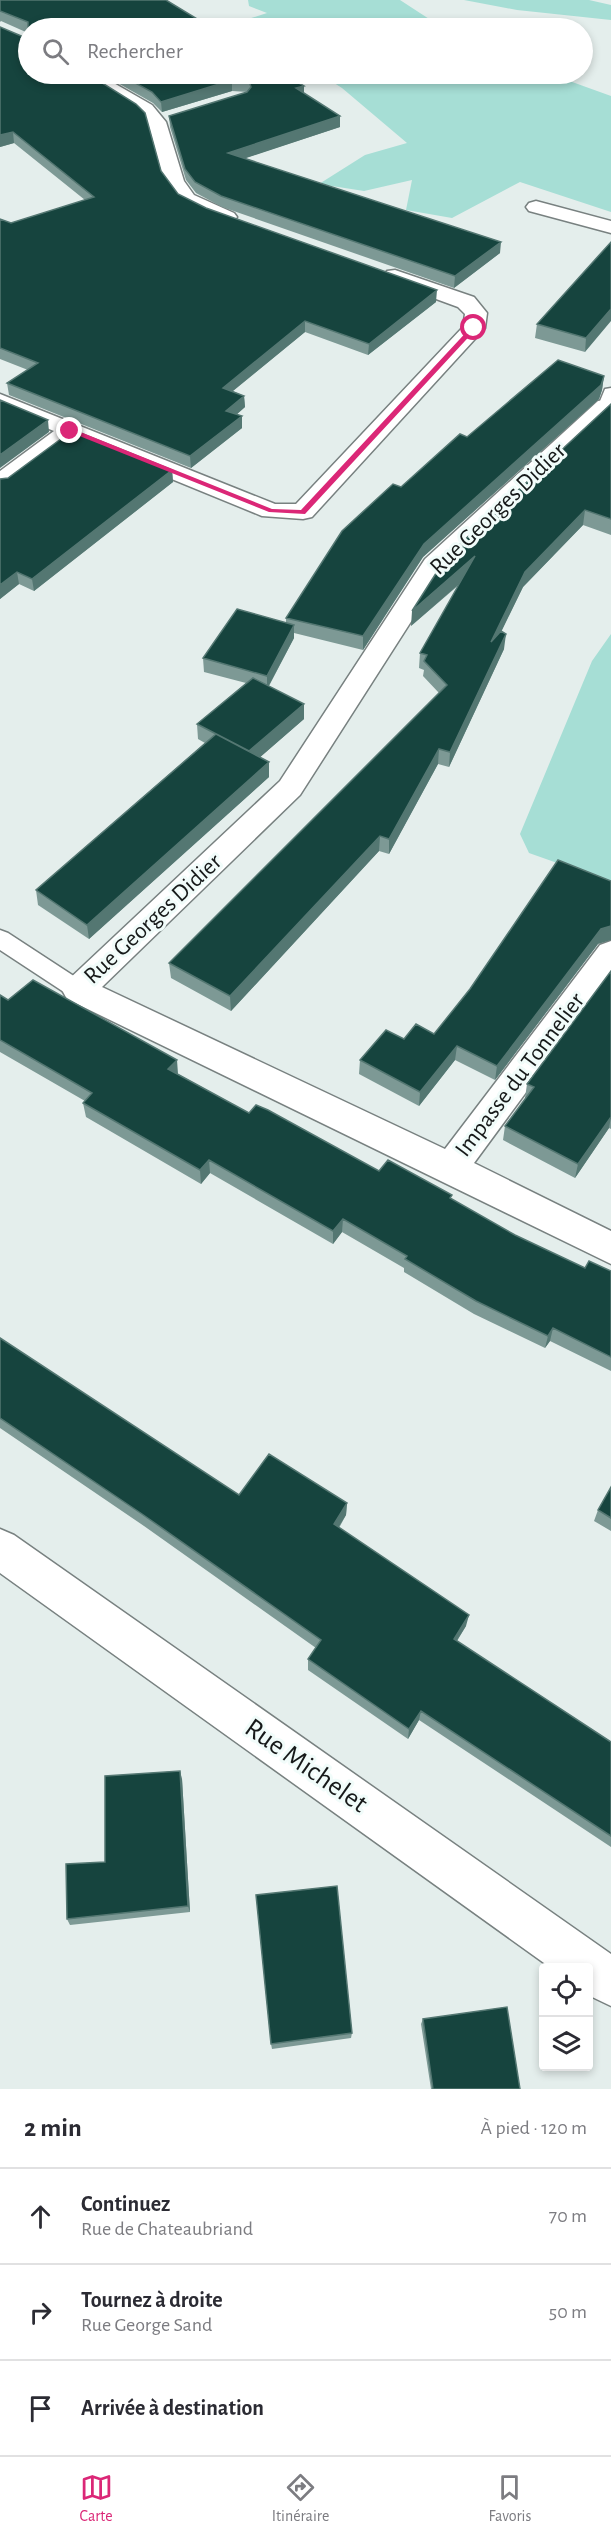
<!DOCTYPE html>
<html lang="fr">
<head>
<meta charset="utf-8">
<style>
  :root { --surface:#fff; --page:#f2f2f3; --text:#2b2b33; --muted:#7c7c81; --line:#e1e1e2; --accent:#db2777 }
  body { margin:0; font-family:"Alegreya Sans",sans-serif; background:var(--page); color:var(--text) }
  .controls { position:absolute; right:18px; bottom:18px; display:grid; overflow:hidden; border-radius:6px; box-shadow:0 3px 9px #0003 }
  .controls button { width:54px; height:54px; display:grid; place-items:center; padding:0; border:0; border-bottom:2px solid var(--line); background:var(--surface); color:var(--text); font:30px sans-serif }
  .stop { position:absolute; width:18px; height:18px; margin:-14px; border:4px solid #db2777; border-radius:50%; background:#fff }
  .stop.end { background:#db2777; border-color:#fff; box-shadow:0 2px 6px #0008 }
  .list { margin:0; padding:0; list-style:none }
  h2 { display:flex; justify-content:space-between; align-items:center; height:78px; margin:0; padding:0 24px; font-size:26px }
  h2 small { font-size:20px; font-weight:400; color:var(--muted) }
  .list li { display:grid; grid-template-columns:39px 1fr auto; gap:18px; align-items:center; box-sizing:border-box; height:96px; padding:0 24px; border-top:2px solid var(--line) }
  .list b { display:block; font-size:22px; white-space:nowrap }
  .list p { margin:0; font-size:20px; white-space:nowrap; color:var(--muted) }
  .list em { font-size:20px; font-style:normal; color:var(--muted) }
  .icon { flex:none; width:33px; height:33px; fill:none; stroke:currentColor; stroke-width:2; stroke-linecap:round; stroke-linejoin:round }
  .map { position:relative; flex:none; width:611px; height:2089px; overflow:hidden }
  .search { position:absolute; background:var(--surface); box-shadow:0 3px 9px #0003; left:18px; right:18px; top:18px; height:66px; display:flex; align-items:center; gap:15px; box-sizing:border-box; padding:0 21px; border-radius:33px; color:var(--muted); font-size:22px }
  .sheet { height:366px; background:var(--surface) }
  nav { display:flex; justify-content:space-around; align-items:center; box-sizing:border-box; height:84px; border-top:2px solid var(--line); background:var(--surface); font-size:16px; color:var(--muted) }
  nav a { display:grid; justify-items:center; gap:3px }
  nav .on { color:var(--accent) }
  .map>svg:first-child { display:block }
  .green { fill:#a6ded5 }
  .lines { fill:none; stroke-linecap:round; stroke-linejoin:round }
  .lane-casing { stroke:#788180; stroke-width:3 }
  .street-casing { stroke:#788180; stroke-width:3 }
  .lane { fill:#fff; fill-rule:evenodd }
  .street { fill:#fff; fill-rule:evenodd }
  .wall { fill:#7d9995 }
  .shaded-wall { fill:#547772 }
  .building { fill:#16443e; stroke:#547772; stroke-width:1.5 }
  .route { fill:#db2777 }
  .labels { text-anchor:middle; dominant-baseline:central; stroke-width:6; stroke-linejoin:round; paint-order:stroke }
  .street-label { font-size:24px; fill:#161919; stroke:#f1fcfa }
  .near-street-label { font-size:28px; fill:#161919; stroke:#f1fcfa }
</style>
</head>
<body>
<div class="map">
<svg width="611" height="2089" viewBox="0 0 611 2089">
  <rect width="100%" height="100%" fill="#e4eeec"/>
  <path class="green" d="M 248,0 L 400,0 L 443,28 L 220,28 L 267,13 L 249,6 Z
    M 464,0 L 589,0 L 611,5 L 611,20 L 517,10 Z
    M 320,74 L 550,74 L 611,96 L 611,212 L 520,182 L 452,218 L 406,210 L 412,180 L 364,191 L 319,184 L 365,155 L 407,143 L 342,88 Z
    M 611,634 L 611,882 L 529,853 L 520,834 L 592,661 Z"/>
  <g class="lines">
    <g class="lane-casing">
      <path id="lane" d="M 611,388 L 611,410 L 600,410 L 598,406 L 605,389 Z
        M 0,930 L 8,933 L 86,984 L 90,990 L 86,996 L 78,999 L 70,996 L 0,950 Z"/>
    </g>
    <g class="street-casing">
      <path id="street" d="M 77,74 L 98,74 L 152,105 L 166,122 L 184,181 L 194,195 L 234,213 L 237,217 L 234,221 L 220,221 L 180,203 L 164,181 L 148,123 L 138,113 Z
        M 536,201 L 611,221 L 611,233 L 529,211 L 526,207 L 529,203 Z
        M 395,270 L 474,297 L 487,313 L 485,328 L 312,517 L 303,519 L 262,516 L 74,439 L 9,488 L 0,490 L 0,471 L 54,431 L 0,409 L 0,394 L 275,504 L 296,504 L 463,327 L 465,314 L 458,307 L 387,281 L 384,276 L 387,271 Z
        M 611,399 L 611,414 L 444,570 L 300,795 L 102,987 L 445,1149 L 600,945 L 611,941 L 611,977 L 474,1163 L 611,1231 L 611,1264 L 67,999 L 62,990 L 67,981 L 280,781 L 425,559 L 598,401 Z
        M 0,1529 L 14,1535 L 611,1954 L 611,2006 L 588,1995 L 588,1968 L 551,1968 L 0,1573 Z"/>
    </g>
    <use href="#lane" class="lane"/>
    <use href="#street" class="street"/>
  </g>
  <path class="wall" d="M 0,0 L 212,28 L 28,33 L 1,21 L 0,22 Z
    M 0,27 L 161,171 L 178,194 L 206,208 L 436,302 L 368,355 L 305,332 L 233,391 L 244,396 L 245,407 L 237,414 L 242,428 L 191,468 L 9,395 L 7,383 L 28,370 L 0,359 L 0,219 L 11,223 L 85,200 L 14,143 L 0,147 Z
    M 102,74 L 284,74 L 304,86 L 304,93 L 340,127 L 245,158 L 500,253 L 454,288 L 222,207 L 196,193 L 186,180 L 170,127 L 169,116 L 248,92 L 232,91 L 162,112 L 153,103 Z
    M 611,242 L 585,352 L 535,338 L 537,324 Z
    M 604,376 L 602,390 L 599,399 L 423,557 L 363,650 L 294,633 L 294,638 L 269,686 L 304,719 L 260,757 L 269,762 L 269,777 L 89,939 L 38,905 L 36,890 L 205,743 L 198,739 L 197,724 L 246,683 L 204,672 L 203,658 L 286,623 L 286,618 L 401,487 L 467,437 Z
    M 611,404 L 611,535 L 583,525 L 523,587 L 501,631 L 504,649 L 449,767 L 438,764 L 389,854 L 379,851 L 231,1011 L 171,978 L 169,963 L 439,693 L 423,676 L 424,670 L 419,668 L 420,653 L 460,584 L 411,626 Z
    M 172,470 L 173,482 L 34,591 L 19,584 L 0,599 L 0,479 Z
    M 598,944 L 495,1080 L 455,1060 L 419,1106 L 359,1074 L 360,1060 L 404,1039 L 434,1034 Z
    M 611,971 L 611,1129 L 609,1128 L 575,1178 L 503,1140 L 505,1126 L 526,1098 L 525,1098 L 527,1084 Z
    M 0,995 L 8,1000 L 178,1074 L 249,1113 L 379,1171 L 451,1199 L 515,1235 L 585,1268 L 611,1271 L 611,1371 L 550,1341 L 545,1348 L 474,1314 L 404,1272 L 404,1268 L 342,1232 L 333,1244 L 210,1173 L 201,1184 L 86,1117 L 83,1103 L 85,1101 L 0,1052 Z
    M 0,1338 L 239,1495 L 347,1503 L 346,1515 L 339,1528 L 466,1626 L 457,1641 L 611,1742 L 611,1847 L 419,1720 L 408,1739 L 308,1670 L 308,1659 L 316,1648 L 144,1526 L 0,1428 Z
    M 611,1487 L 611,1531 L 594,1521 L 598,1510 Z
    M 182,1779 L 190,1912 L 70,1925 L 67,1919 L 105,1862 Z
    M 423,2019 L 520,2089 L 431,2089 L 421,2024 Z
    M 352,2033 L 351,2038 L 272,2049 L 271,2044 Z"/>
  <path class="shaded-wall" d="M 232,80 L 232,91 L 162,112 L 161,102 Z
    M 304,86 L 304,96 L 296,88 Z
    M 340,116 L 340,127 L 228,164 L 228,153 Z
    M 13,132 L 14,143 L 0,147 L 0,135 Z
    M 501,242 L 500,253 L 454,288 L 455,276 Z
    M 437,290 L 436,302 L 368,355 L 369,344 Z
    M 611,309 L 611,321 L 585,352 L 586,338 Z
    M 305,321 L 305,332 L 223,399 L 223,388 Z
    M 604,376 L 602,390 L 599,399 L 423,557 L 363,650 L 363,636 L 424,544 Z
    M 244,396 L 245,407 L 227,423 L 226,411 Z
    M 242,416 L 242,428 L 191,468 L 190,456 Z
    M 48,420 L 49,432 L 0,468 L 0,455 Z
    M 172,470 L 173,482 L 34,591 L 32,579 Z
    M 585,510 L 583,525 L 523,587 L 489,657 L 491,642 L 525,572 Z
    M 475,556 L 474,571 L 411,626 L 412,611 Z
    M 17,572 L 19,584 L 0,599 L 0,585 Z
    M 294,625 L 294,638 L 267,689 L 267,676 Z
    M 506,634 L 504,649 L 449,767 L 450,752 Z
    M 304,704 L 304,719 L 250,766 L 249,751 Z
    M 439,749 L 438,764 L 389,854 L 389,839 Z
    M 269,762 L 269,777 L 89,939 L 87,925 Z
    M 380,836 L 379,851 L 231,1011 L 230,996 Z
    M 611,926 L 611,940 L 598,944 L 495,1080 L 497,1066 L 601,929 Z
    M 457,1046 L 455,1060 L 419,1106 L 420,1092 Z
    M 177,1060 L 178,1074 L 169,1083 L 168,1069 Z
    M 611,1117 L 609,1128 L 575,1178 L 578,1164 Z
    M 209,1160 L 210,1173 L 201,1184 L 200,1170 Z
    M 343,1219 L 342,1232 L 333,1244 L 333,1231 Z
    M 553,1328 L 550,1341 L 545,1348 L 548,1336 Z
    M 347,1503 L 346,1515 L 333,1536 L 334,1524 Z
    M 469,1615 L 466,1626 L 451,1650 L 454,1639 Z
    M 421,1711 L 419,1720 L 408,1739 L 409,1729 Z
    M 180,1771 L 182,1779 L 190,1912 L 188,1906 Z"/>
  <path class="building" d="M 0,0 L 166,0 L 212,28 L 28,28 L 28,31 L 28,22 L 0,11 Z
    M 0,27 L 26,38 L 28,36 L 28,74 L 88,74 L 136,104 L 145,113 L 161,171 L 178,194 L 206,208 L 437,290 L 369,344 L 305,321 L 223,388 L 244,396 L 226,411 L 242,416 L 190,456 L 7,383 L 38,363 L 0,348 L 0,219 L 11,223 L 94,197 L 13,132 L 0,135 Z
    M 119,74 L 284,74 L 304,86 L 296,88 L 340,116 L 228,153 L 501,242 L 455,276 L 221,196 L 195,182 L 185,169 L 169,116 L 247,92 L 251,87 L 249,81 L 232,80 L 161,102 L 152,92 Z
    M 611,242 L 611,309 L 586,338 L 537,324 Z
    M 558,360 L 604,376 L 601,385 L 424,544 L 363,636 L 286,618 L 342,531 L 393,484 L 401,487 L 460,434 L 467,437 Z
    M 0,400 L 48,420 L 0,455 Z
    M 611,404 L 611,519 L 585,510 L 525,572 L 491,642 L 501,631 L 506,634 L 450,752 L 439,749 L 389,839 L 380,836 L 230,996 L 169,963 L 447,685 L 424,661 L 427,655 L 420,653 L 475,556 L 412,611 L 447,556 Z
    M 73,430 L 172,470 L 32,579 L 17,572 L 0,585 L 0,479 L 8,478 Z
    M 237,609 L 294,625 L 267,676 L 203,658 Z
    M 253,678 L 304,704 L 249,751 L 197,724 Z
    M 216,734 L 269,762 L 87,925 L 36,890 Z
    M 558,860 L 611,881 L 611,926 L 601,929 L 497,1066 L 457,1046 L 420,1092 L 360,1060 L 386,1030 L 404,1039 L 416,1024 L 434,1034 L 470,989 Z
    M 611,971 L 611,1117 L 578,1164 L 505,1126 L 534,1087 L 527,1084 Z
    M 33,980 L 177,1060 L 168,1069 L 249,1113 L 256,1105 L 268,1110 L 379,1171 L 388,1160 L 452,1195 L 450,1198 L 515,1235 L 585,1268 L 589,1261 L 611,1271 L 611,1357 L 553,1328 L 548,1336 L 476,1301 L 405,1259 L 407,1256 L 343,1219 L 333,1231 L 209,1160 L 200,1170 L 83,1103 L 92,1093 L 0,1040 L 0,995 L 8,1000 Z
    M 0,1338 L 239,1495 L 269,1454 L 347,1503 L 334,1524 L 469,1615 L 454,1639 L 611,1742 L 611,1836 L 421,1711 L 409,1729 L 308,1659 L 321,1640 L 142,1514 L 0,1418 Z
    M 611,1487 L 611,1518 L 598,1510 Z
    M 180,1771 L 188,1906 L 67,1919 L 66,1864 L 105,1862 L 105,1776 Z
    M 337,1886 L 352,2033 L 271,2044 L 256,1895 Z
    M 507,2007 L 520,2089 L 433,2089 L 423,2019 Z"/>
  <path class="route" d="M 472,326 L 477,328 L 305,514 L 269,512 L 67,431 L 73,429 L 272,509 L 301,510 Z"/>
  <g class="labels">
    <g class="street-label">
      <text transform="translate(498 509) rotate(-44)">Rue Georges Didier</text>
      <text transform="translate(153 919) rotate(-43)">Rue Georges Didier</text>
      <text transform="translate(520 1075) rotate(-53)">Impasse du Tonnelier</text>
    </g>
    <g class="near-street-label">
      <text transform="translate(306 1766) rotate(35)">Rue Michelet</text>
    </g>
  </g>
</svg>
<div class="controls">
<button><svg class="icon" aria-label="locate" viewBox="0 0 24 24"><circle cx="12" cy="12" r="6"/><path d="M12 2v4M12 18v4M2 12h4M18 12h4"/></svg></button>
<button><svg class="icon" aria-label="layers" viewBox="0 0 24 24"><path d="M12 4l9 5-9 5-9-5zM3 14l9 5 9-5"/></svg></button>
</div>
<div class="stop" style="left:474px;top:328px"></div>
<div class="stop end" style="left:70px;top:431px"></div>
<div class="search"><svg class="icon" aria-label="search" viewBox="0 0 24 24"><circle cx="10" cy="10" r="6"/><path d="M15 15l6 6"/></svg>Rechercher</div>
</div>
<section class="sheet">
<h2>2 min<small>À pied · 120 m</small></h2>
<ul class="list">
<li><svg class="icon" aria-label="ahead" viewBox="0 0 24 24"><path d="M12 20V5M6 11l6-6 6 6"/></svg><div><b>Continuez</b><p>Rue de Chateaubriand</p></div><em>70 m</em></li>
<li><svg class="icon" aria-label="right" viewBox="0 0 24 24"><path d="M7 20v-9h11M14 6l5 5-5 5"/></svg><div><b>Tournez à droite</b><p>Rue George Sand</p></div><em>50 m</em></li>
<li><svg class="icon" aria-label="arrive" viewBox="0 0 24 24"><path d="M6 21V4h12l-3 4 3 4H6"/></svg><div><b>Arrivée à destination</b></div></li>
</ul>
</section>
<nav>
<a class="on"><svg class="icon" aria-label="map" viewBox="0 0 24 24"><path d="M3 6l6-2 6 2 6-2v14l-6 2-6-2-6 2zM9 4v14M15 6v14"/></svg>Carte</a>
<a><svg class="icon" aria-label="directions" viewBox="0 0 24 24"><path d="M12 3l9 9-9 9-9-9zM9 14v-3h6M13 9l2 2-2 2"/></svg>Itinéraire</a>
<a><svg class="icon" aria-label="saved" viewBox="0 0 24 24"><path d="M7 4h10v16l-5-4-5 4z"/></svg>Favoris</a>
</nav>
</body>
</html>
